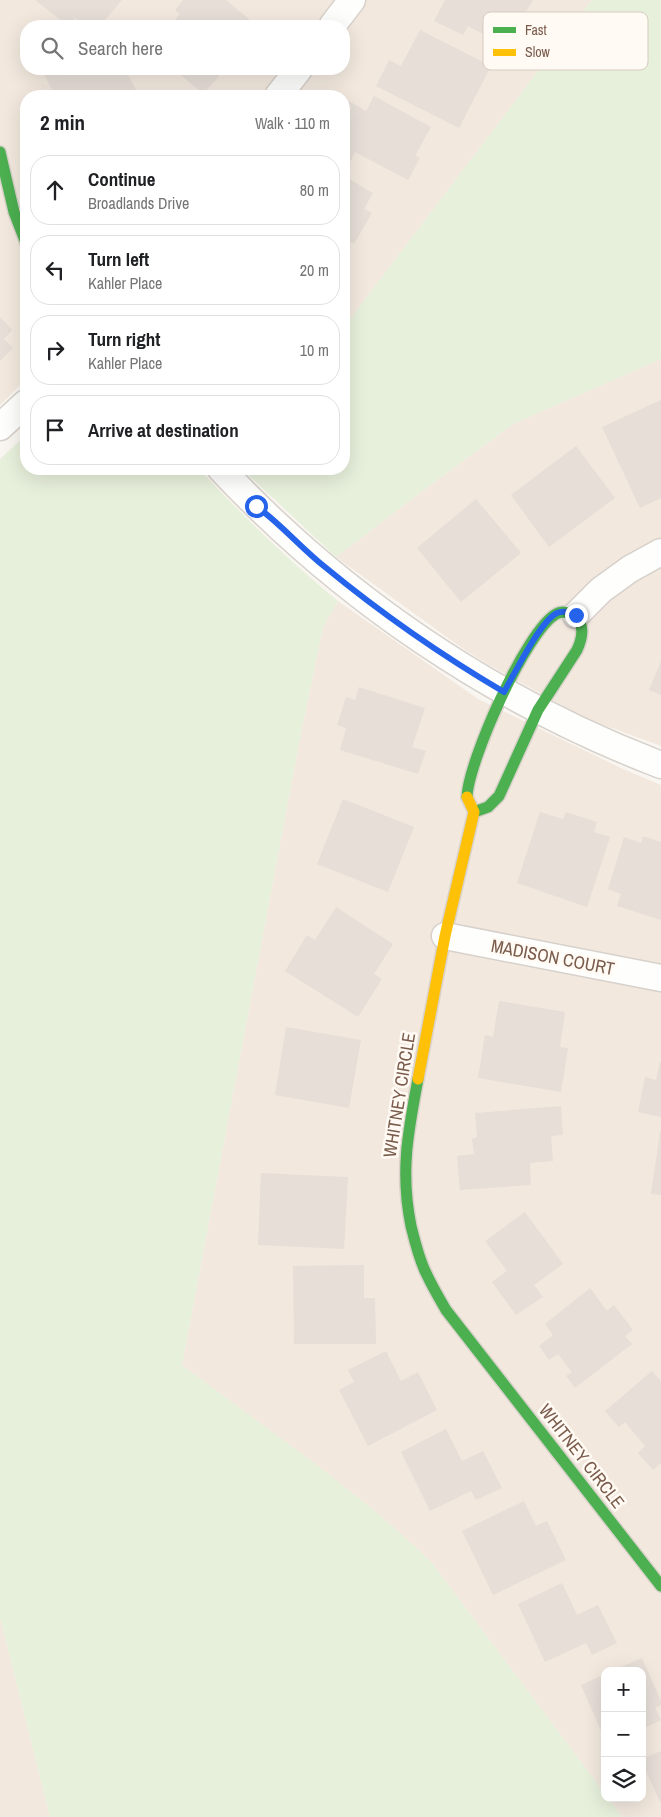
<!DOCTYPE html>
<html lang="en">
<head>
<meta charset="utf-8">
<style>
  :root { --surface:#fff; --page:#f6f6f6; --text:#202124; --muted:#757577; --line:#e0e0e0 }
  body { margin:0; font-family:"Archivo Narrow",sans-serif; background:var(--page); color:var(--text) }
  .controls { position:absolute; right:15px; bottom:15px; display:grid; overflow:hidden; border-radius:10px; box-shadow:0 5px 20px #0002 }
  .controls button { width:45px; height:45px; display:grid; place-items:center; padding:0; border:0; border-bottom:1px solid var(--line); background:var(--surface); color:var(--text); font:25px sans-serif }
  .stop { position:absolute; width:15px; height:15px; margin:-11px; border:4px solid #2563eb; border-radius:50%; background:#fff }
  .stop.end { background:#2563eb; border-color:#fff; box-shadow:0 1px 5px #0008 }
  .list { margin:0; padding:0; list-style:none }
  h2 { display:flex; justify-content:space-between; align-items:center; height:65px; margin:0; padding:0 20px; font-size:21px }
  h2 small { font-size:16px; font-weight:400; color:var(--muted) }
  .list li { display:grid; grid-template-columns:32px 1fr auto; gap:15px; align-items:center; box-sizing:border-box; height:70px; margin:0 10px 10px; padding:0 10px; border:1px solid var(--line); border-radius:20px }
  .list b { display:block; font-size:19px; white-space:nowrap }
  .list p { margin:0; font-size:16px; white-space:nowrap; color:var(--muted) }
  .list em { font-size:16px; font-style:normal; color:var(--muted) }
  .icon { flex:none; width:28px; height:28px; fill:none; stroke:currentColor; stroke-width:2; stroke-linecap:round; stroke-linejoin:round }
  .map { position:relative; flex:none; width:661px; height:1817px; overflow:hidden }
  .search { position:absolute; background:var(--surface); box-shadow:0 5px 20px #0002; left:20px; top:20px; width:330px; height:55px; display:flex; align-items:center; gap:12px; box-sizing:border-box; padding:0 18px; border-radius:20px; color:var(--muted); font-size:19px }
  .panel { position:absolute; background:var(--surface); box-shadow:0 5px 20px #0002; left:20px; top:90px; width:330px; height:385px; border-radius:20px }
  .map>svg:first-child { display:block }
  .residential { fill:#f2e8de; fill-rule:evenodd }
  .green { fill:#e7f0db }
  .building { fill:#e6ded7 }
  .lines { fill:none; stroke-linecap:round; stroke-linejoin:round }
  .street-casing { stroke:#d7d1cb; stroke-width:29 }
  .fast-casing { stroke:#d9d2cb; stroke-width:14 }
  .slow-casing { stroke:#d9d2cb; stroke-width:14 }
  .street { stroke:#fefefd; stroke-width:26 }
  .fast { stroke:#4caf50; stroke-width:11 }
  .slow { stroke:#ffc107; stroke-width:11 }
  .route { stroke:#2563eb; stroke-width:6 }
  .labels { text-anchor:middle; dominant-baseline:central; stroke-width:5; stroke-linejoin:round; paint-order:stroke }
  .street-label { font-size:18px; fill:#7a5c4d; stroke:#fffaf3 }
  .key { fill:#fffaf3; stroke:#d7cbc1; stroke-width:1 }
  .key-label { font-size:14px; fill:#7a5c4d }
</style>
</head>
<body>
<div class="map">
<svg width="661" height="1817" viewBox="0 0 661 1817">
  <rect width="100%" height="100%" fill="#f9f5f0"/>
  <path class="residential" d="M 0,0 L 592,0 L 344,327 L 344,96 L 26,96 L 26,379 L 0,405 ZM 26,26 L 344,26 L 344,69 L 26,69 Z
    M 661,359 L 661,746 L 585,718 L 489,665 L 462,648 L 336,557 L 429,486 L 513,424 Z
    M 338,601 L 478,699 L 623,769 L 661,785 L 661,1817 L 622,1817 L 608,1798 L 642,1798 L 642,1671 L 605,1671 L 605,1794 L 432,1563 L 413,1545 L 331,1477 L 182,1365 L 300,738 L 323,627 Z
    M 0,1617 L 50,1817 L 0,1817 Z"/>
  <path class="green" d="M 592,0 L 661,0 L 661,359 L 513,424 L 429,486 L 336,557 L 242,469 L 344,469 L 344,327 Z
    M 26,435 L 26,469 L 199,469 C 243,516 288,560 338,601 L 323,627 L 300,738 L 182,1365 C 266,1429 356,1488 432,1563 L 605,1794 L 605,1798 L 608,1798 L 622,1817 L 50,1817 L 0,1617 L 0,459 Z"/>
  <path class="building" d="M 35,0 L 122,0 L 100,26 L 85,26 L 75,18 L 68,26 Z
    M 183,0 L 226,0 L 256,25 L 254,26 L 170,26 L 180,14 L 175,10 Z
    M 445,0 L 533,0 L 526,12 L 535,17 L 526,34 L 519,30 L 509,48 L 468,26 L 463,35 L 434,21 Z
    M 420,30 L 491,66 L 459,128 L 376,86 L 389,60 L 401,66 Z
    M 50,69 L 125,69 L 139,96 L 55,96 L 43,72 Z
    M 186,69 L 225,69 L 203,94 L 181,75 Z
    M 374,96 L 431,127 L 415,156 L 420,158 L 408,180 L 355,152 L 350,162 L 344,158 L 344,128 L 348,119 L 344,116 L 344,111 L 349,101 L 366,111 Z
    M 344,176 L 373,193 L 364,209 L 372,213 L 354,244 L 344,238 Z
    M 0,317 L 12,330 L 4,339 L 13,348 L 0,361 Z
    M 661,400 L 661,498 L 640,508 L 602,427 Z
    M 576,446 L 615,498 L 549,547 L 511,495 Z
    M 476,499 L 521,553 L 461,602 L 417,548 Z
    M 661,661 L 661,695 L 649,690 Z
    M 359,687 L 425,708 L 412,747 L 426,751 L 418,774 L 340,750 L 346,728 L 337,725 L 346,697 L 355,700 Z
    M 343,799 L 414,827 L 388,892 L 317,864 Z
    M 540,812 L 563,819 L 566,812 L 597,822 L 594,832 L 610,837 L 587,907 L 517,883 Z
    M 643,836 L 661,842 L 661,920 L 617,906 L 621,894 L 608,889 L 624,837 L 641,843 Z
    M 336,907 L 393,944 L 374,974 L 382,979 L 358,1017 L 285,971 L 307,935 L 315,940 Z
    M 499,1001 L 565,1012 L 560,1047 L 568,1048 L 561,1092 L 478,1078 L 485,1035 L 493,1037 Z
    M 286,1027 L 361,1040 L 349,1108 L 275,1095 Z
    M 660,1062 L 661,1062 L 661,1117 L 638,1112 L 645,1077 L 656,1080 Z
    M 561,1106 L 563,1135 L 551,1136 L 553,1161 L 530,1163 L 531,1185 L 460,1190 L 457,1156 L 474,1154 L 472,1139 L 477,1137 L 475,1113 Z
    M 660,1132 L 661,1132 L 661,1195 L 651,1194 Z
    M 261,1173 L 348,1177 L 344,1249 L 258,1245 Z
    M 525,1212 L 563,1264 L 534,1285 L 543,1297 L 516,1315 L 492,1282 L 507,1271 L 485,1241 Z
    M 364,1265 L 364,1298 L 375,1298 L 376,1344 L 294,1344 L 293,1266 Z
    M 590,1288 L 607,1311 L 614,1305 L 633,1330 L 625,1336 L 632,1344 L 575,1388 L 566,1376 L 572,1372 L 558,1354 L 549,1360 L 539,1346 L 553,1335 L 545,1324 Z
    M 386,1351 L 401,1381 L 418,1372 L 437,1410 L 368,1446 L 339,1390 L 354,1382 L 348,1370 Z
    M 652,1371 L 661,1381 L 661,1463 L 653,1470 L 638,1453 L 645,1446 L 625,1422 L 619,1427 L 605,1411 Z
    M 446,1429 L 462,1461 L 483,1451 L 502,1488 L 476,1500 L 471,1491 L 430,1511 L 401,1452 Z
    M 524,1501 L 536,1526 L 547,1521 L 566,1560 L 493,1595 L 462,1531 Z
    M 562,1583 L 577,1615 L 598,1605 L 617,1643 L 592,1655 L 586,1643 L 545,1662 L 518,1604 Z
    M 642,1658 L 661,1701 L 661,1705 L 655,1708 L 661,1720 L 642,1729 L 642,1671 L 612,1671 Z
    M 605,1674 L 605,1734 L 603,1735 L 581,1685 Z
    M 661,1751 L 661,1804 L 642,1762 L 642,1759 Z"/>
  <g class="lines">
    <g class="street-casing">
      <path id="street" d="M 332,26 L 352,0
        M 278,96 L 299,69
        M 0,427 L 26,403
        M 221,469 C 343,599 494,701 661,765
        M 576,615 L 601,590 L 630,569 L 661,552
        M 445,936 L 661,978"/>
    </g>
    <g class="fast-casing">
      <path id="fast" d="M 0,152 L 14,212 L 26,243
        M 467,797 C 468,762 526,631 556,614 C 561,611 566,612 570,614 C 586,621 583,637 577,650 L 538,710 L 499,796 L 488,807 L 474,812
        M 418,1079 C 408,1132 400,1172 411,1226 C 415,1242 419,1259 426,1273 C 432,1286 439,1298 446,1310 L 661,1586"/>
    </g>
    <g class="slow-casing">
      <path id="slow" d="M 418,1079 L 445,936 L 474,812 L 467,797"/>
    </g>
    <use href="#street" class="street"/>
    <use href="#fast" class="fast"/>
    <use href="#slow" class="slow"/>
  </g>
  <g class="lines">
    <path class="route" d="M 256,506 C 281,524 301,548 325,567 C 382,614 441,655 504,692 C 514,675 540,621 557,613 C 564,610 569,613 576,615"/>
  </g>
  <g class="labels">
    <g class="street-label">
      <text transform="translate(553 957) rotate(11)">MADISON COURT</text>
      <text transform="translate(399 1095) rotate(-81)">WHITNEY CIRCLE</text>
      <text transform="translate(582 1456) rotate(52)">WHITNEY CIRCLE</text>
    </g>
  </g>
  <rect x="483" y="12" width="165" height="58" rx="8" class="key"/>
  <rect x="493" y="27" width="23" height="6" fill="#4caf50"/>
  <rect x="493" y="49" width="23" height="7" fill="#ffc107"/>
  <g class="key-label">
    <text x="525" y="35">Fast</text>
    <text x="525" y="57">Slow</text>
  </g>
</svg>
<div class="controls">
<button>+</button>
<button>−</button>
<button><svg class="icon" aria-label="layers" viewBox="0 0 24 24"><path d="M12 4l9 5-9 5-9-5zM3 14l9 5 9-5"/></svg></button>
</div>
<div class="stop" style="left:256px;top:506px"></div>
<div class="stop end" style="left:576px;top:615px"></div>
<div class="search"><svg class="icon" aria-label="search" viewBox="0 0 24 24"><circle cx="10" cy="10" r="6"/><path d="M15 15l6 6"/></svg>Search here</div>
<section class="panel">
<h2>2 min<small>Walk · 110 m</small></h2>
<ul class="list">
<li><svg class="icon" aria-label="ahead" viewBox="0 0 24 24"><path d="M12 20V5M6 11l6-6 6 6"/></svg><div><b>Continue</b><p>Broadlands Drive</p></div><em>80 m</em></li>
<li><svg class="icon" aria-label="left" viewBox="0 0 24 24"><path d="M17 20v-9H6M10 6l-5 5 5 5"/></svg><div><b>Turn left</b><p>Kahler Place</p></div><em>20 m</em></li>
<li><svg class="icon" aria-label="right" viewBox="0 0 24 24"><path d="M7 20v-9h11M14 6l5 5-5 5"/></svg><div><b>Turn right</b><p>Kahler Place</p></div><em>10 m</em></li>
<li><svg class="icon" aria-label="arrive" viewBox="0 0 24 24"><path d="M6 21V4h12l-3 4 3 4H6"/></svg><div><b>Arrive at destination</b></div></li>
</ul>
</section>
</div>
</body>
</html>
